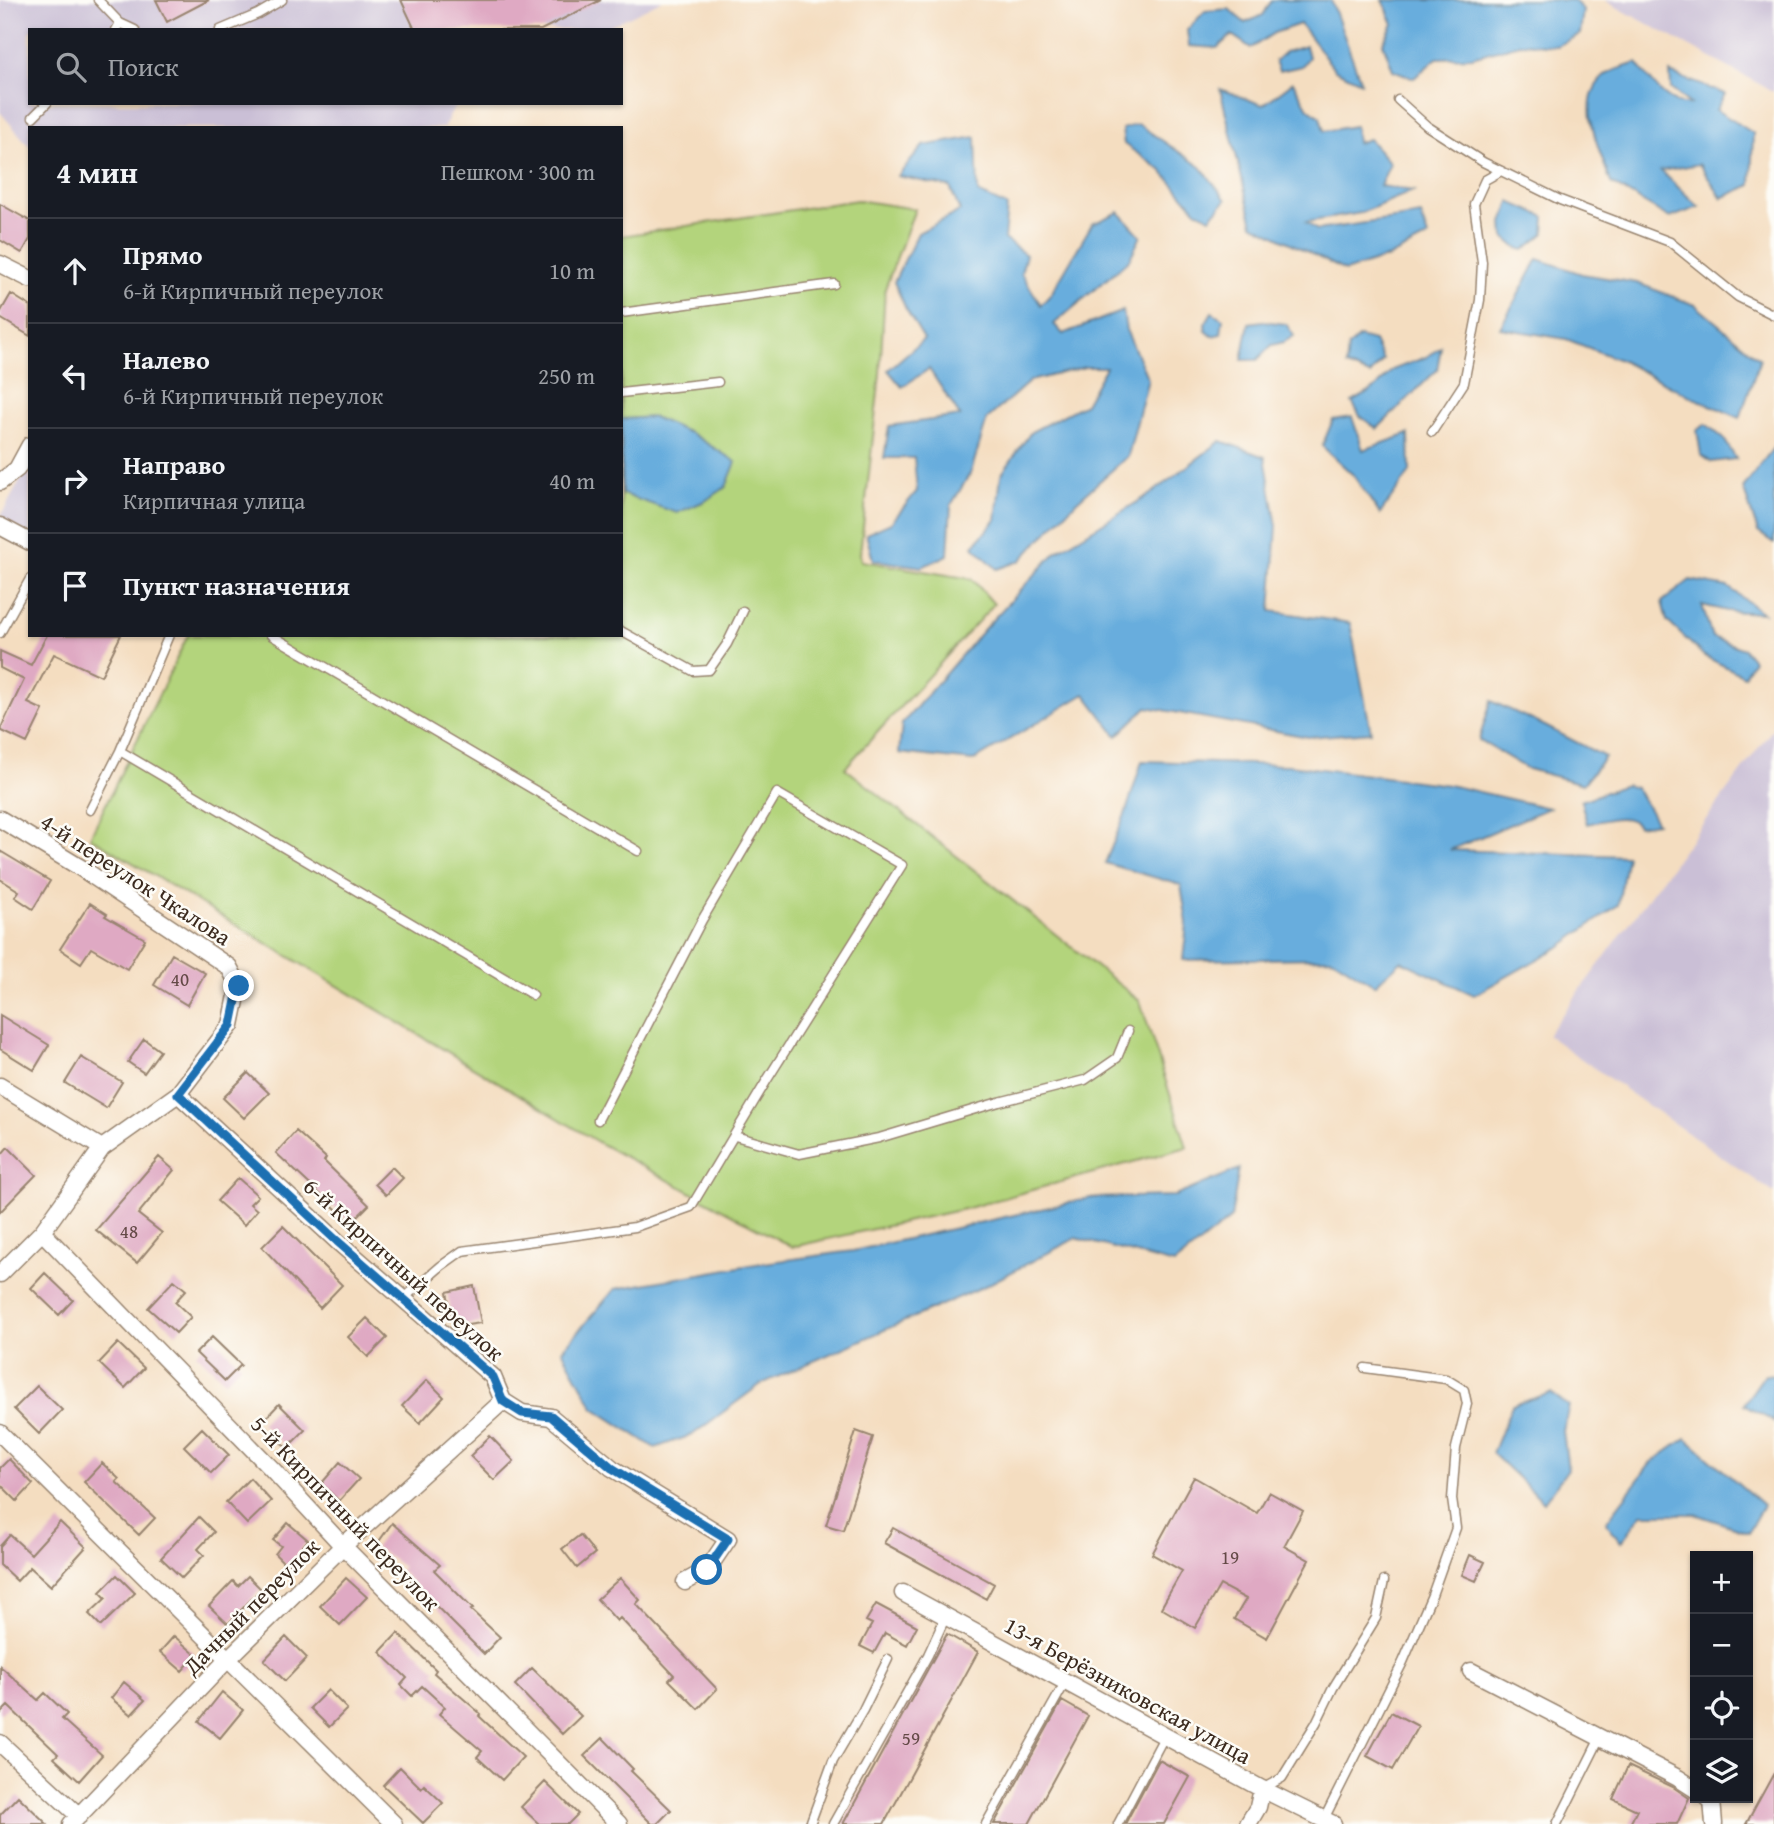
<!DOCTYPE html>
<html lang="ru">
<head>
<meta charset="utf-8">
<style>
  :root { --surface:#171b24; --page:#242831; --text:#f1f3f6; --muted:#9ea1a6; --line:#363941 }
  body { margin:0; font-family:"Gentium Book Plus",serif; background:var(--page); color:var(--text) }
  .controls { position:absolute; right:21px; bottom:21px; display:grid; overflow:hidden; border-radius:0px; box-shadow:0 2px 5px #0004 }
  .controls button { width:63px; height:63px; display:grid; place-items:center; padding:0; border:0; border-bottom:2px solid var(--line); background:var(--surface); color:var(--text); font:35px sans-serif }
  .stop { position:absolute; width:21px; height:21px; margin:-16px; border:5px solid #1f6fb2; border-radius:50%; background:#fff }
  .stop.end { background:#1f6fb2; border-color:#fff; box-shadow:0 2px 7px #0008 }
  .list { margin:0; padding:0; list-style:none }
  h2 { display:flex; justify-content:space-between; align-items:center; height:91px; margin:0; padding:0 28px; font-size:30px }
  h2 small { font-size:23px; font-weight:400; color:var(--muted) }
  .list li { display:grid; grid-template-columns:46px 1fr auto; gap:21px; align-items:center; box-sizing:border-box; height:105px; padding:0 28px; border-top:2px solid var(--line) }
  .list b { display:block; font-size:26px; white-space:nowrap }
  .list p { margin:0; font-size:23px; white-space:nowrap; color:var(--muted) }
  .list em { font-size:23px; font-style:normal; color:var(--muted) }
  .icon { flex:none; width:38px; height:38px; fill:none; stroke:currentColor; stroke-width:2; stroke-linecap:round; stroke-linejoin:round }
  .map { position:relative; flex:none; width:1774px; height:1824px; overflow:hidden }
  .search { position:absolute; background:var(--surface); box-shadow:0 2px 5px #0004; left:28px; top:28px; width:595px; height:77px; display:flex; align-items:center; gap:18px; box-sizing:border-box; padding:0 24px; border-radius:0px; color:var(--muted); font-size:26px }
  .panel { position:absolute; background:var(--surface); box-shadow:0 2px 5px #0004; left:28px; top:126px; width:595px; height:511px; border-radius:0px }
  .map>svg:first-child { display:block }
  .industrial { fill:#cabfd6 }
  .green { fill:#b3d47c; stroke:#777f4d; stroke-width:2 }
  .water { fill:#67addd; stroke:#516c7e; stroke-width:2 }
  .building { fill:#dfa9c3 }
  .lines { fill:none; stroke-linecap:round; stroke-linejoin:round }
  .lane-casing { stroke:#98846f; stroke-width:11 }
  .street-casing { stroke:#98846f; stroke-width:19 }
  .lane { stroke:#fff; stroke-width:8 }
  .street { stroke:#fff; stroke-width:16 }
  .route { stroke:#1f6fb2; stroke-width:9 }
  .labels { text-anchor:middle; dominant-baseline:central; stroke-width:5; stroke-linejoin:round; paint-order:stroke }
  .number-label { font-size:19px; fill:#644a47 }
  .street-label { font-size:23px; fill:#3b2a1e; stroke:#fdfcf7 }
</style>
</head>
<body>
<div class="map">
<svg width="1774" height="1824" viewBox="0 0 1774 1824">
  <rect width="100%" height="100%" fill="#fdfcf7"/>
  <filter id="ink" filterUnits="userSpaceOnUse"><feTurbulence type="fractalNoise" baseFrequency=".0143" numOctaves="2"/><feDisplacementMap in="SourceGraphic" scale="14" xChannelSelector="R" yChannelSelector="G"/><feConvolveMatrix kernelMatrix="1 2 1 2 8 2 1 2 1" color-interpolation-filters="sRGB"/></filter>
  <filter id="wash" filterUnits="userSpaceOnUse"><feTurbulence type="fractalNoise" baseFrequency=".00686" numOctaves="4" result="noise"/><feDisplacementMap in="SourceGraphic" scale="28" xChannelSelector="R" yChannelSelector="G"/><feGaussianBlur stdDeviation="1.57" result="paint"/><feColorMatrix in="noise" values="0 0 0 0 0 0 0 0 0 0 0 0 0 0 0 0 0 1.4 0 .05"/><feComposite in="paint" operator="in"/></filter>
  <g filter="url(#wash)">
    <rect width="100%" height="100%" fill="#f4ddc0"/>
    <path class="industrial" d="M 0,0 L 663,0 L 602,30 L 30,30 L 30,103 L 457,103 L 443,128 L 30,128 L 30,147 L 0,112 Z
      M 1606,0 L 1774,0 L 1774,92 L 1609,3 Z
      M 30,463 L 30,535 L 0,520 L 0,517 Z
      M 1774,727 L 1774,1193 L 1547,1035 Z"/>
    <path class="green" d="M 857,200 L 915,209 L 885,289 L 880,374 L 860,554 L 861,561 L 972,579 L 994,604 L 845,768 L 1140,1001 L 1187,1147 L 964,1209 L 792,1247 L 601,1144 L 90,837 L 188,635 L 621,635 L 621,236 Z"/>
    <path class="water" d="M 1272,0 L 1331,0 L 1361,82 L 1335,70 L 1300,24 L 1274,33 L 1251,48 L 1232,35 L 1217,48 L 1189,46 L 1187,30 L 1205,11 L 1229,9 L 1245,23 L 1263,15 Z
      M 1383,0 L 1574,0 L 1583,10 L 1580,34 L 1557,46 L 1523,43 L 1472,57 L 1437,58 L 1414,78 L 1393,70 L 1383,43 L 1393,24 Z
      M 1306,46 L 1309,57 L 1302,66 L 1279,71 L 1275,61 L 1285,52 Z
      M 1637,63 C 1650,79 1666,107 1690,104 L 1671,89 L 1670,73 L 1725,94 L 1716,110 L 1753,133 L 1751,185 L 1722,198 L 1699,164 L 1661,171 L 1699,207 L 1670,218 L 1611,183 C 1601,152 1573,100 1606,75 C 1614,69 1627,66 1637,63 Z
      M 1293,82 L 1308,108 L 1320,117 L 1324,131 L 1355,126 L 1357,143 L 1369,139 L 1390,163 L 1380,186 L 1413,191 L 1361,213 L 1306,222 L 1317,230 L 1421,215 L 1428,237 L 1389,257 L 1345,271 L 1253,224 L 1220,89 L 1263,105 Z
      M 1138,124 L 1201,167 L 1226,200 L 1210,218 L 1196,210 L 1161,170 L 1124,144 L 1122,129 Z
      M 976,137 L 978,193 L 1007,206 L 1004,239 L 1026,255 L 1021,273 L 1041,305 L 1051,294 L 1092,224 L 1119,212 L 1141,236 L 1129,260 L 1054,324 L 1063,334 L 1123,311 L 1126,330 L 1148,379 L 1128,456 L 1076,502 L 1020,561 L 997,569 L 973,546 L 996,520 L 1001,475 L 1031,432 L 1085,404 L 1106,367 L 1085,367 L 1030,381 L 987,419 L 971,472 L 951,505 L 948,555 L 922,567 L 873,560 L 866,534 L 891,523 L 917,491 L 914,458 L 884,458 L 889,426 L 960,416 L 929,369 L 902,387 L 888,370 L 924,339 L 906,309 L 894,282 L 918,233 L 960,211 L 950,187 L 898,176 L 923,146 Z
      M 1510,202 L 1545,217 L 1544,234 L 1524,250 L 1517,248 L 1504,237 L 1503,223 Z
      M 1538,259 L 1582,274 L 1637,283 L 1695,305 L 1760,359 L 1740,418 L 1694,398 L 1620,360 L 1566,339 L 1500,328 Z
      M 1212,312 L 1223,319 L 1221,334 L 1212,336 L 1206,331 L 1205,324 Z
      M 1263,321 L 1286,324 L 1294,336 L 1284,342 L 1272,345 L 1257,360 L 1242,360 L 1249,323 Z
      M 1359,337 L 1374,341 L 1383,360 L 1370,375 L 1346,366 L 1348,347 Z
      M 1441,347 L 1437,370 L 1377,429 L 1360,416 L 1352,402 L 1376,388 L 1392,370 L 1426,357 Z
      M 653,417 L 692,434 L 736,462 L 726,487 L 705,501 L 677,513 L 622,494 L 621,419 Z
      M 1352,417 L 1363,450 L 1409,434 L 1410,472 L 1380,514 L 1353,475 L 1322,446 L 1333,420 Z
      M 1706,424 L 1724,439 L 1736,459 L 1711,462 L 1701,455 L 1697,430 Z
      M 1221,441 L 1265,457 L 1277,526 L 1271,611 L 1350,623 L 1371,732 L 1308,737 L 1147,707 L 1117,736 L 1085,694 L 973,761 L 899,753 L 902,724 L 985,628 L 1056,552 L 1152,493 Z
      M 1774,447 L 1774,543 L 1758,532 L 1743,488 Z
      M 1690,580 L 1728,587 L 1763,613 L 1727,611 L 1702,605 L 1712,637 L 1744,649 L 1753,660 L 1744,676 L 1704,656 L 1667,621 L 1662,602 Z
      M 1491,701 L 1545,726 L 1605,757 L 1583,784 L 1528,769 L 1479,740 Z
      M 1142,761 L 1289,765 L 1449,785 L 1549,808 L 1450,850 L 1627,856 L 1618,905 L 1561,946 L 1474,995 L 1401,961 L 1375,985 L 1332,958 L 1183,960 L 1187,923 L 1181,885 L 1105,863 L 1126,812 Z
      M 1625,785 L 1636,788 L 1657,823 L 1638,826 C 1629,811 1602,821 1587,824 L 1581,801 Z
      M 1239,1169 L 1231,1218 L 1174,1264 L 1076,1238 L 987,1285 L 761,1384 L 692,1435 L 655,1448 L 594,1408 L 562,1350 L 615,1289 L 756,1264 L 853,1251 L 1090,1198 L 1175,1196 Z
      M 1765,1374 L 1774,1375 L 1774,1422 L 1744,1404 Z
      M 1551,1393 L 1569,1406 L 1563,1431 L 1568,1469 L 1544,1502 L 1492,1453 L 1512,1405 Z
      M 1686,1438 L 1763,1505 L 1748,1532 L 1695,1514 L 1642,1514 L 1621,1542 L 1606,1522 L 1651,1463 Z"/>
    <g id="blocks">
      <path class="building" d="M 156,0 L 209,0 L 167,22 Z
        M 401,0 L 601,0 L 541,30 L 415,30 Z
        M 0,204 L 30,221 L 30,239 L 22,253 L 0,240 Z
        M 11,294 L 30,306 L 30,336 L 0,318 L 0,313 Z
        M 47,635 L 121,635 L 101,676 L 54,654 L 28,703 L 43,710 L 27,743 L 0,730 L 24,680 L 0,668 L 0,651 L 31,665 Z
        M 0,851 L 50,881 L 33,909 L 15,897 L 19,891 L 0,879 Z
        M 90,903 L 107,914 L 105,916 L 145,939 L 127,969 L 91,948 L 81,963 L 60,949 Z
        M 172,954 L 205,973 L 187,1005 L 154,985 Z
        M 0,1015 L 49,1045 L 34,1070 L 0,1049 Z
        M 144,1039 L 160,1051 L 144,1073 L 128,1062 Z
        M 81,1057 L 122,1082 L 106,1108 L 65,1083 Z
        M 248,1073 L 269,1093 L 244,1118 L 223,1098 Z
        M 296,1131 L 326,1158 L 324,1161 L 369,1205 L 351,1223 L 276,1153 Z
        M 8,1147 L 36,1175 L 0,1212 L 0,1156 Z
        M 159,1157 L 174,1170 L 138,1214 L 162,1233 L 137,1263 L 96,1230 Z
        M 392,1167 L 403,1178 L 386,1195 L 375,1184 Z
        M 238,1178 L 258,1196 L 250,1204 L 257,1210 L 244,1225 L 217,1201 Z
        M 283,1226 L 342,1285 L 320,1308 L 262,1247 Z
        M 45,1273 L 73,1300 L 59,1315 L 31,1288 Z
        M 174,1280 L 186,1290 L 175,1302 L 191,1317 L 176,1333 L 148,1308 Z
        M 474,1286 L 481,1323 L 454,1327 L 447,1292 Z
        M 367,1318 L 387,1338 L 368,1357 L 348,1337 Z
        M 212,1337 L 241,1365 L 225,1381 L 196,1353 Z
        M 118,1343 L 144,1368 L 125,1388 L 99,1363 Z
        M 427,1380 L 444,1397 L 420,1423 L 402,1406 Z
        M 37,1386 L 62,1410 L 39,1434 L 14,1409 Z
        M 279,1404 L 305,1430 L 287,1448 L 261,1423 Z
        M 202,1428 L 229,1455 L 211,1473 L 184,1446 Z
        M 856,1431 L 873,1437 L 843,1530 L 826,1525 Z
        M 490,1436 L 514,1461 L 494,1480 L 470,1456 Z
        M 9,1459 L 33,1484 L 17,1501 L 0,1484 L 0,1468 Z
        M 340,1462 L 359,1479 L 339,1501 L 321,1484 Z
        M 102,1463 L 119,1479 L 116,1482 L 155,1518 L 139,1535 L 84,1482 Z
        M 1194,1477 L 1257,1513 L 1269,1492 L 1303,1511 L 1284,1546 L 1309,1560 L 1267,1638 L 1234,1619 L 1246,1599 L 1220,1585 L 1195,1628 L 1161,1608 L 1182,1571 L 1152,1554 Z
        M 250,1478 L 271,1501 L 247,1524 L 226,1502 Z
        M 199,1517 L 214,1532 L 198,1549 L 204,1555 L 182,1578 L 161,1558 Z
        M 60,1522 L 86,1547 L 51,1586 L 30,1567 L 17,1581 L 0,1565 L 0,1546 L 10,1535 L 31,1554 Z
        M 288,1523 L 308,1540 L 287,1566 L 275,1554 L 281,1546 L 273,1540 Z
        M 392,1523 L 440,1565 L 434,1570 L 473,1609 L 471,1610 L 500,1637 L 484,1654 L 400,1570 L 403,1567 L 375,1547 Z
        M 893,1528 L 994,1584 L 986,1599 L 884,1543 Z
        M 580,1535 L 595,1553 L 577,1568 L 562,1549 Z
        M 1470,1555 L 1485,1562 L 1476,1581 L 1462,1575 Z
        M 117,1575 L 135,1593 L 101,1626 L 89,1614 L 106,1598 L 100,1592 Z
        M 248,1576 L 261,1589 L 228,1624 L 209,1606 L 233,1581 L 238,1586 Z
        M 346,1578 L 367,1597 L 340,1625 L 320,1606 Z
        M 620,1578 L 640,1600 L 636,1604 L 717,1689 L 698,1709 L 669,1680 L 674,1675 L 620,1618 L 617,1621 L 597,1599 Z
        M 876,1604 L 917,1626 L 907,1645 L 885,1633 L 874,1653 L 860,1646 L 872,1624 L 866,1621 Z
        M 398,1633 L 436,1670 L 434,1673 L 481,1714 L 479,1716 L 523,1757 L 502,1780 L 477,1757 L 482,1751 L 439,1714 L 445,1707 L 422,1686 L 412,1696 L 401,1685 L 407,1678 L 380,1652 Z
        M 947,1634 L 978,1652 L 884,1824 L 843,1824 Z
        M 174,1636 L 196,1655 L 182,1671 L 160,1652 Z
        M 286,1637 L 307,1658 L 285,1681 L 264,1660 Z
        M 0,1666 L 38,1700 L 45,1693 L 67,1714 L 62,1719 L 102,1755 L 79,1781 L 54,1758 L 58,1754 L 8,1706 L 0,1714 Z
        M 532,1668 L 581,1716 L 562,1734 L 515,1685 Z
        M 124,1682 L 145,1700 L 131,1715 L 111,1698 Z
        M 328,1690 L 347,1709 L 329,1727 L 310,1708 Z
        M 222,1692 L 243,1710 L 220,1738 L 199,1721 Z
        M 1062,1701 L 1088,1716 L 1029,1824 L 994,1824 Z
        M 1391,1712 L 1418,1726 L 1393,1770 L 1367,1756 Z
        M 603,1738 L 633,1769 L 631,1771 L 671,1810 L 657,1824 L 652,1824 L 584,1756 Z
        M 1159,1760 L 1190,1777 L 1164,1824 L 1125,1824 Z
        M 1628,1766 L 1673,1787 L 1689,1798 L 1677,1824 L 1630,1824 L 1637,1810 L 1613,1799 Z
        M 400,1767 L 421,1788 L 424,1785 L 443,1803 L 423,1823 L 383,1785 Z
        M 1774,1773 L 1774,1824 L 1746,1824 Z
        M 545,1782 L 578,1814 L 568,1824 L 539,1824 L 521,1807 Z
        M 18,1796 L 47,1824 L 0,1824 L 0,1815 Z"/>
    </g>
  </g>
  <g filter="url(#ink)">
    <use href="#blocks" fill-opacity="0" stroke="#98846f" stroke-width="2"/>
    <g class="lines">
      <g class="lane-casing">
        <path id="lane" d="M 98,0 L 120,23 L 116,30
          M 120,23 L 135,30
          M 220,30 L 258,14 L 282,0
          M 1398,100 L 1427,126 L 1483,162 L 1560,200 L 1670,242 L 1738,297 L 1774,315
          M 33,117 L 47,103
          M 621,313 L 834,284
          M 621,393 L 718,382
          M 1432,432 L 1464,383 L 1480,300 L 1482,262 L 1474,204 L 1485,180 L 1501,171
          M 621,631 L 693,671 L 709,670 L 727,644 L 743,611
          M 0,633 L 30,579
          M 271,635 L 638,851
          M 120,751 L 533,995
          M 90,810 L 120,751 L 169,635
          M 735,1136 L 799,1154 L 879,1138 L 999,1102 L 1085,1080 L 1117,1058 L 1128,1031
          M 403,1299 L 441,1266 L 462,1251 L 635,1227 L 691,1207 L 767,1080 L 902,865 L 777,793 L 702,920 L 598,1120
          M 1262,1789 L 1282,1778 L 1316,1723 L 1333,1688 L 1376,1618 L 1384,1581
          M 1324,1819 L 1403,1662 L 1432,1595 L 1456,1528 L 1452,1499 L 1456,1448 L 1467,1404 L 1464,1390 L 1446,1379 L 1365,1368
          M 810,1824 L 833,1761 L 863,1710 L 888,1659
          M 833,1824 L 928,1655 L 946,1616
          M 986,1824 L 1066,1681
          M 1118,1824 L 1165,1735
          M 1557,1824 L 1600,1738"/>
      </g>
      <g class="street-casing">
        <path id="street" d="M 0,264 L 30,279
          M 0,482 L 17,469 L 30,445
          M 0,526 L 30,542
          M 0,819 L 81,868 L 229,967 L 239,986 L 231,1025 L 178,1094 L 102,1148 L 42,1232 L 0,1274
          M 0,1086 L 102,1148
          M 178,1094 L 337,1241 L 493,1377 L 503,1401 L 522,1413 L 551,1417 L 612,1468 L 728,1539 L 707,1570 L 685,1582
          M 42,1232 L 271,1468 L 343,1546 L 619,1824
          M 0,1433 L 394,1824
          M 903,1593 L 1262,1789 L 1333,1824
          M 1471,1671 L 1678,1778 L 1695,1789
          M 0,1743 L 79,1816
          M 1708,1798 L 1712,1800 L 1714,1824
          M 71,1824 L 227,1660 L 343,1546 L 503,1401
          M 1248,1824 L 1258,1807 L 1262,1789"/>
      </g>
      <use href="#lane" class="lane"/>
      <use href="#street" class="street"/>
    </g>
  </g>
  <g class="lines" filter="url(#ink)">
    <path class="route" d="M 239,986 L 231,1025 L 178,1094 L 337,1241 L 493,1377 L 503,1401 L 522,1413 L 551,1416 L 612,1468 L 728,1539 L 707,1570"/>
  </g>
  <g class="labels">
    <g class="number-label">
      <text x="180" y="979">40</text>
      <text x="129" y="1231">48</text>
      <text x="1230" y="1557">19</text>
      <text x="911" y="1738">59</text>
    </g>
    <g class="street-label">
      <text transform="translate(136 879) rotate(33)">4-й переулок Чкалова</text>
      <text transform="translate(404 1269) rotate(42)">6-й Кирпичный переулок</text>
      <text transform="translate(346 1513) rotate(46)">5-й Кирпичный переулок</text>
      <text transform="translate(251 1606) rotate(-45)">Дачный переулок</text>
      <text transform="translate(1128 1690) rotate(29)">13-я Берёзниковская улица</text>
    </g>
  </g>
</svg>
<div class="controls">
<button>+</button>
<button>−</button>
<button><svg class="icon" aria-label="locate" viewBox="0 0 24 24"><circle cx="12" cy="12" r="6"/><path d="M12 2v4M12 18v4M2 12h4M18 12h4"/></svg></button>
<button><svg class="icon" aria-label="layers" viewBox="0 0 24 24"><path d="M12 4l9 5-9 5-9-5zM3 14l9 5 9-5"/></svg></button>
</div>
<div class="stop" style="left:707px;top:1570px"></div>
<div class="stop end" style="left:239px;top:986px"></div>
<div class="search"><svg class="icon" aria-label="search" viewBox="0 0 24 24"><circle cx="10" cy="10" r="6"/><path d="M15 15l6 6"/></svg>Поиск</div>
<section class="panel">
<h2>4 мин<small>Пешком · 300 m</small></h2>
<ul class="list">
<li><svg class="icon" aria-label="ahead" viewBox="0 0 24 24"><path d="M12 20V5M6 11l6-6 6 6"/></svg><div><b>Прямо</b><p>6-й Кирпичный переулок</p></div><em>10 m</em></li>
<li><svg class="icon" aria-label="left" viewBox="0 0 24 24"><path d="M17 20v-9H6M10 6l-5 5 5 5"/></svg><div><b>Налево</b><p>6-й Кирпичный переулок</p></div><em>250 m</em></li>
<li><svg class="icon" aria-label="right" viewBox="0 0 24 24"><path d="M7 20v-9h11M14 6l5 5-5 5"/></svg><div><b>Направо</b><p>Кирпичная улица</p></div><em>40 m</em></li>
<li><svg class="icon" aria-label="arrive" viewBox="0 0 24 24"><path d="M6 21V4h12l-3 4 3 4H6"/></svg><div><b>Пункт назначения</b></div></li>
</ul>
</section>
</div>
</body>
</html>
